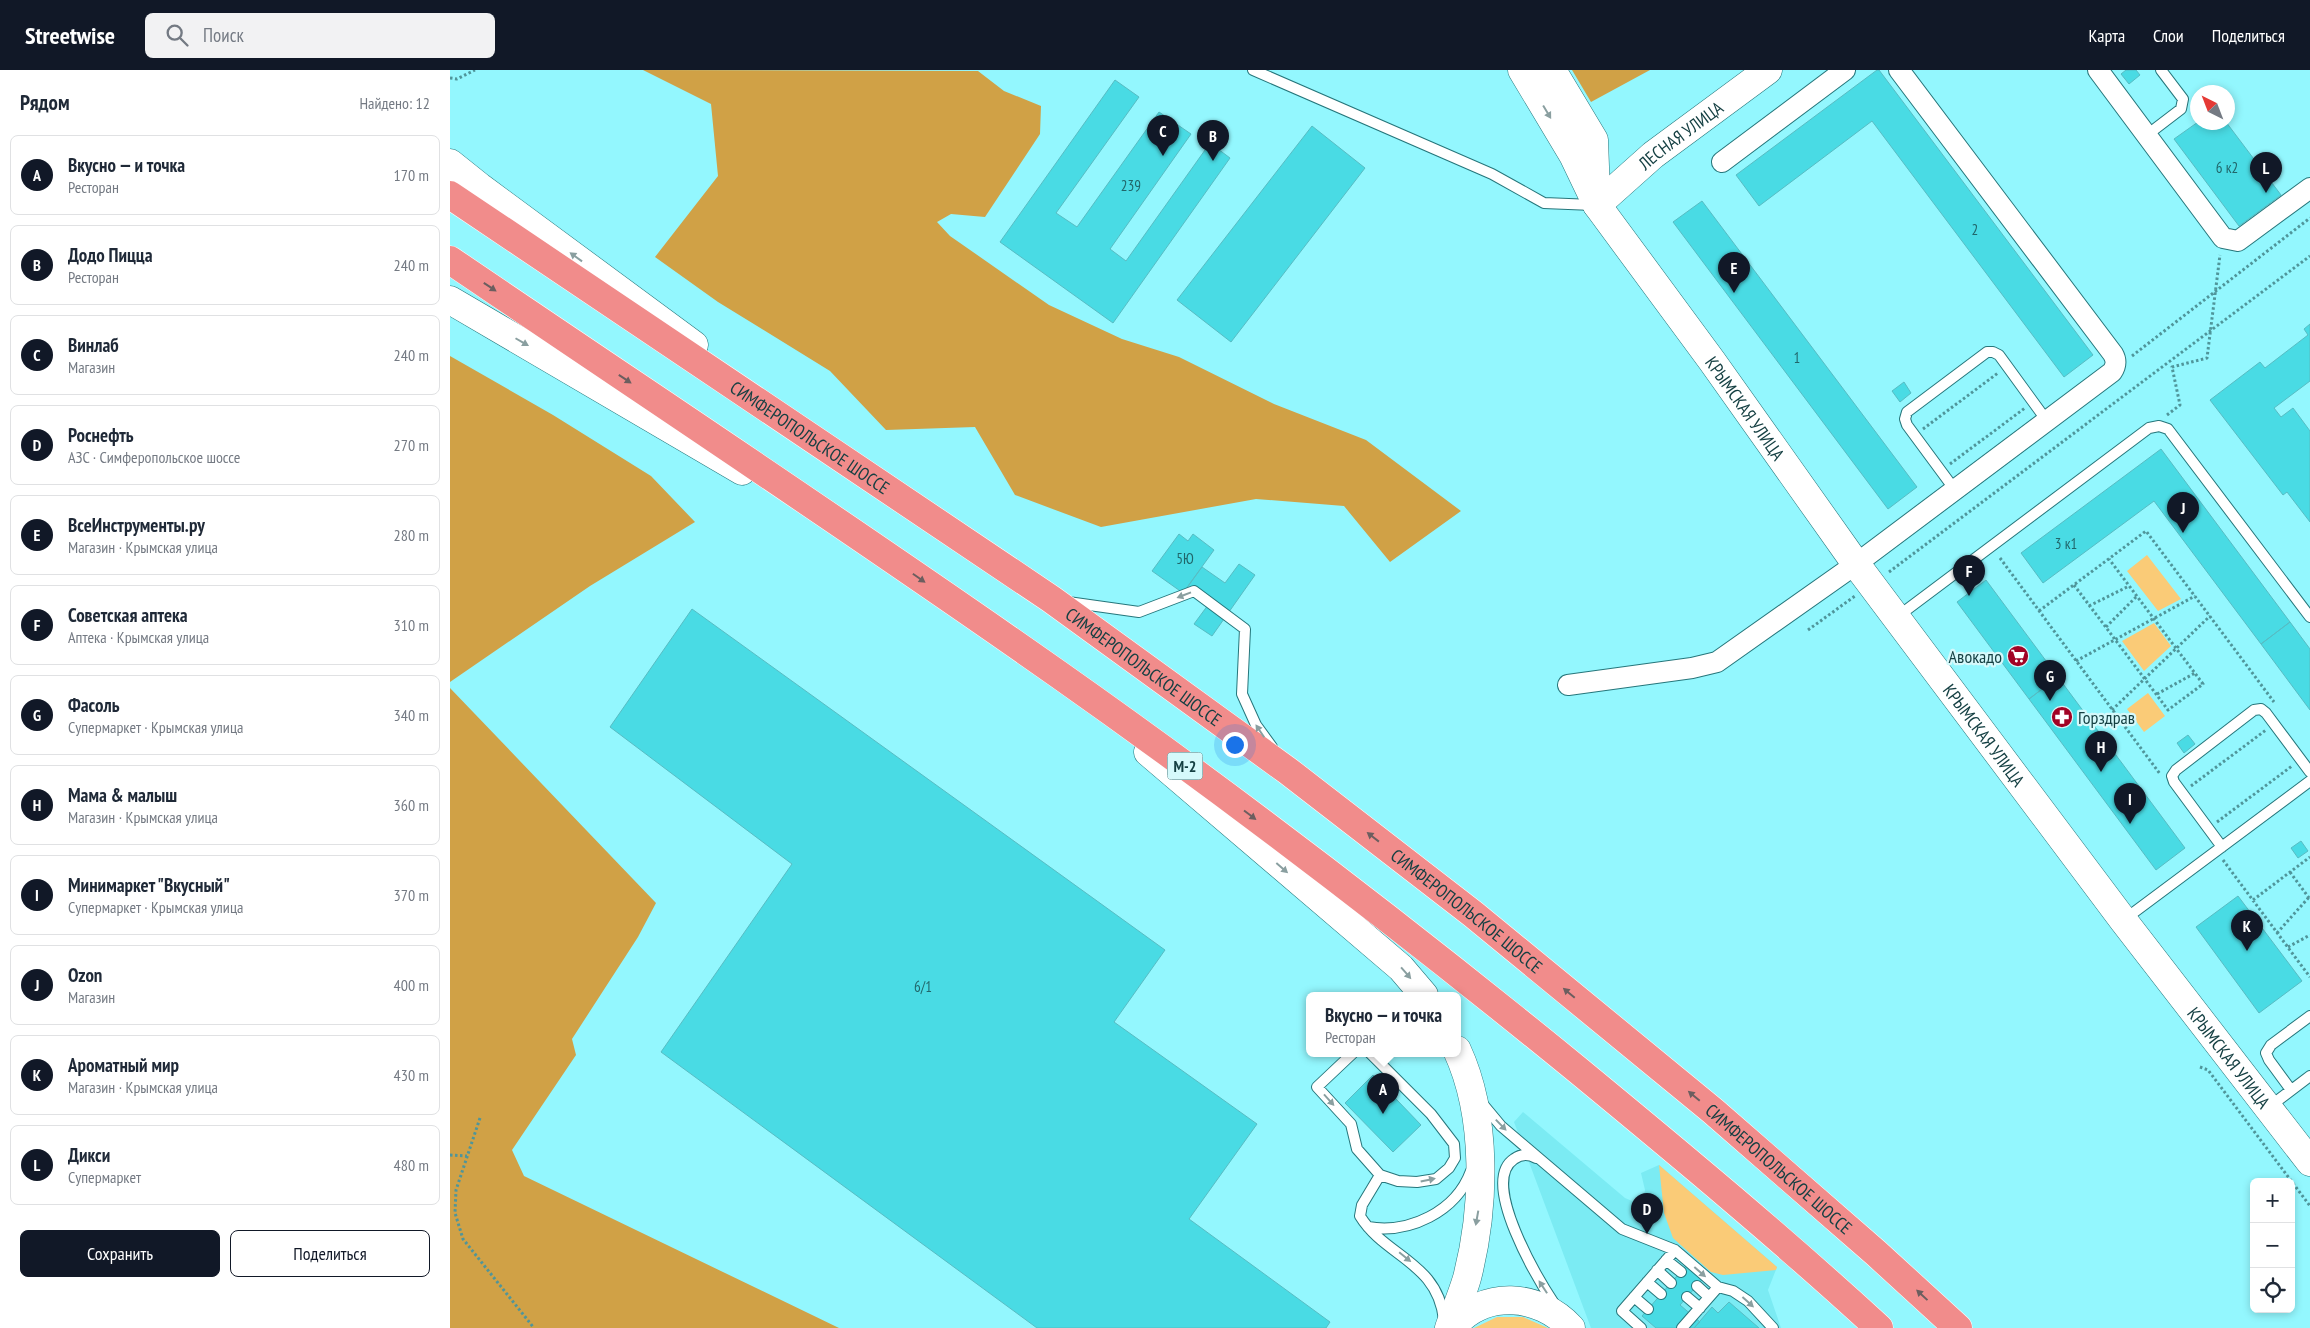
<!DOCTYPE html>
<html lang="ru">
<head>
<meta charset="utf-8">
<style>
  :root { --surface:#fff; --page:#f2f2f3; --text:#1f2937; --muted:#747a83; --line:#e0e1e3; --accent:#111827 }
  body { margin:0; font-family:"PT Sans Narrow",sans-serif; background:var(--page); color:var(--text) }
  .controls { position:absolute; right:15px; bottom:15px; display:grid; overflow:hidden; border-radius:8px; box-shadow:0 2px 8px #0003 }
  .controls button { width:45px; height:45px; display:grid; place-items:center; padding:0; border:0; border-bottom:1px solid var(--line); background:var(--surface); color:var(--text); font:25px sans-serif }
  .compass { position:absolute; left:1740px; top:15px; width:45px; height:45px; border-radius:50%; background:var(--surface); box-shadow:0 2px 8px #0003; rotate:318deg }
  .you { position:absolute; left:784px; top:674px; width:18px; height:18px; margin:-12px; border:4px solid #fff; border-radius:50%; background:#1a73e8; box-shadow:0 0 0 8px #1a73e833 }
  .badge { display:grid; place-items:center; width:32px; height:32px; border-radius:50%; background:var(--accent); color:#fff; font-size:16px; font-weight:700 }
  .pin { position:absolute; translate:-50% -41px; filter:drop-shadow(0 1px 2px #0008) }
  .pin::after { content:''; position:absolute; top:26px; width:18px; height:15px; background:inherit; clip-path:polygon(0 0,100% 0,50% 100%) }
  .popup { position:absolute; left:856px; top:922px; width:155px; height:65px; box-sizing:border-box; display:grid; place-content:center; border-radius:8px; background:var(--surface); filter:drop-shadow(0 1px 4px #0005); font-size:16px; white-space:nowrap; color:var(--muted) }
  .popup b { font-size:19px; color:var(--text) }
  .popup::after { content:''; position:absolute; left:50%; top:100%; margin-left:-10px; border:10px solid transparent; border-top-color:var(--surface) }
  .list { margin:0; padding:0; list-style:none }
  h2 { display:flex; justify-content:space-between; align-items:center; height:65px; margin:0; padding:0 20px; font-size:21px }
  h2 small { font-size:16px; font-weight:400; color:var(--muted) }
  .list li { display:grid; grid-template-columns:32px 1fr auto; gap:15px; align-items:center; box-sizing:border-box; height:80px; margin:0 10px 10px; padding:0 10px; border:1px solid var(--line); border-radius:8px }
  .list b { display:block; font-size:19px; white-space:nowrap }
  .list p { margin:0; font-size:16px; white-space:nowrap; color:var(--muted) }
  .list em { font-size:16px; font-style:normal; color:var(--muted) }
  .actions { display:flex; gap:10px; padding:15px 20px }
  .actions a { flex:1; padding:11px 0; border:1px solid var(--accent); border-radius:8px; text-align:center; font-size:18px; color:var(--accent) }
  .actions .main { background:var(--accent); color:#fff }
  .icon { flex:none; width:28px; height:28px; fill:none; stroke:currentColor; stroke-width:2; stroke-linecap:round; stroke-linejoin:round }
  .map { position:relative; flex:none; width:1860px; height:1258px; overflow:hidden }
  header { display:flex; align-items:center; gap:30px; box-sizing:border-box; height:70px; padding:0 25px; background:var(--accent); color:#fff }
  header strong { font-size:24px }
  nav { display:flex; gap:28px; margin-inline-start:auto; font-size:18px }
  .search { width:350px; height:45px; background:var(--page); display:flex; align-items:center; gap:12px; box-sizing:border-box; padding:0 18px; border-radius:8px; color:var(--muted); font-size:19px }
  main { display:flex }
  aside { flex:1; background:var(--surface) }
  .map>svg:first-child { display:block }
  .built { fill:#7bebf3 }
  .green { fill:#facb77 }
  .forest { fill:#d0a146 }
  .building { fill:#49dbe4; stroke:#57bcc3 }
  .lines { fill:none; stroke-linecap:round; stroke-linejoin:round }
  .lane-casing { stroke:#26767b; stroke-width:12 }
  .street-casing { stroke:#26767b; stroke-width:22 }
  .secondary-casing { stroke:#26767b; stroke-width:29 }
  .highway-casing { stroke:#fff; stroke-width:29 }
  .path { stroke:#4f959a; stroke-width:3; stroke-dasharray:2.5 2.5; stroke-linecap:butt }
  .lane { stroke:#fff; stroke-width:10 }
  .street { stroke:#fff; stroke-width:20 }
  .secondary { stroke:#fff; stroke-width:28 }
  .highway { stroke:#f18c8b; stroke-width:28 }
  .oneway { fill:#8a9fa0 }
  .oneway2 { fill:#6c5e5f }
  .labels { text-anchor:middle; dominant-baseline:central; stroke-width:4.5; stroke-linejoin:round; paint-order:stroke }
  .number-label { font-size:15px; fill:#21666a }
  .shield { fill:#d5f9fb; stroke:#4e777a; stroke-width:1 }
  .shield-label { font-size:16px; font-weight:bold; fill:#143f42 }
  .street-label { font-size:18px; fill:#143f42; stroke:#d5f9fb }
  .poi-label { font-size:18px; fill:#143f42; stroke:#d5f9fb; text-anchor:end }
</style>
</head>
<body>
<header>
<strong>Streetwise</strong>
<div class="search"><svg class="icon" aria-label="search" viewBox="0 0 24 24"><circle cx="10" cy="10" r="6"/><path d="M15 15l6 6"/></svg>Поиск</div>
<nav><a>Карта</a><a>Слои</a><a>Поделиться</a></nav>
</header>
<main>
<aside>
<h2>Рядом<small>Найдено: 12</small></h2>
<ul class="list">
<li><span class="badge">A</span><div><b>Вкусно — и точка</b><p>Ресторан</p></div><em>170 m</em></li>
<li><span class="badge">B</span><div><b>Додо Пицца</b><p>Ресторан</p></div><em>240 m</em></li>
<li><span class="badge">C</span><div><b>Винлаб</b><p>Магазин</p></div><em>240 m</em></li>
<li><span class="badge">D</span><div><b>Роснефть</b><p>АЗС · Симферопольское шоссе</p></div><em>270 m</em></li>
<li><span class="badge">E</span><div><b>ВсеИнструменты.ру</b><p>Магазин · Крымская улица</p></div><em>280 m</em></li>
<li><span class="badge">F</span><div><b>Советская аптека</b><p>Аптека · Крымская улица</p></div><em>310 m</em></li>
<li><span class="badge">G</span><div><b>Фасоль</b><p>Супермаркет · Крымская улица</p></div><em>340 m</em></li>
<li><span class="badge">H</span><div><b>Мама &amp; малыш</b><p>Магазин · Крымская улица</p></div><em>360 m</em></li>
<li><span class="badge">I</span><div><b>Минимаркет &quot;Вкусный&quot;</b><p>Супермаркет · Крымская улица</p></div><em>370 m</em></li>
<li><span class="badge">J</span><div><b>Ozon</b><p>Магазин</p></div><em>400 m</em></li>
<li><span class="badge">K</span><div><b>Ароматный мир</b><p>Магазин · Крымская улица</p></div><em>430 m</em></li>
<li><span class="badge">L</span><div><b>Дикси</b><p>Супермаркет</p></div><em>480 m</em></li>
</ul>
<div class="actions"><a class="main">Сохранить</a><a>Поделиться</a></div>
</aside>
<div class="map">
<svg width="1860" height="1258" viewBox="0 0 1860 1258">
  <rect width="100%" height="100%" fill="#93f7fe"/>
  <path class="built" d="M 1073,1042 L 1175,1128 L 1182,1131 L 1190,1130 L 1194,1125 L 1195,1120 L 1191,1103 L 1209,1095 L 1327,1197 L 1318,1220 L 1331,1258 L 1141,1258 L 1064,1052 Z"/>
  <path class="green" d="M 1697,485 L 1731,529 L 1708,541 L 1677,501 Z
    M 1704,553 L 1721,576 L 1694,601 L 1672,571 Z
    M 1698,623 L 1715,646 L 1694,662 L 1677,639 Z
    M 1209,1095 L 1327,1197 L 1326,1200 L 1273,1205 L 1261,1202 L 1223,1168 L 1214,1143 Z
    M 1047,1247 L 1073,1247 L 1098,1258 L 1024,1258 Z"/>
  <path class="forest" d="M 193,0 L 528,1 L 554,21 L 591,36 L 590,64 L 535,147 L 501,144 L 487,152 L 500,166 L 599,235 L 672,269 L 729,287 L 824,334 L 916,370 L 1011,441 L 940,492 L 894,436 L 806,429 L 651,457 L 565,425 L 525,357 L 436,360 L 380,301 L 268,232 L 205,187 L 268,106 L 261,34 Z
    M 1122,0 L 1200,0 L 1141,32 Z
    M 0,286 L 103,345 L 201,406 L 245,452 L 140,516 L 0,612 Z
    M 0,618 L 206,833 L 188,867 L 122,969 L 126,985 L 62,1080 L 74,1106 L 389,1258 L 0,1258 Z"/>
  <path class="building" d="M 1427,0 L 1429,0 L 1643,285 L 1614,307 L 1422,51 L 1309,136 L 1286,105 Z
    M 1676,0 L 1686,0 L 1690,5 L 1679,14 L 1671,4 Z
    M 665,10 L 689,27 L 606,143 L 627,157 L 709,42 L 741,64 L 660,179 L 676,191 L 760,73 L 780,88 L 663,253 L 550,172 Z
    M 1748,52 L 1776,52 L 1831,125 L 1789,156 L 1724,69 Z
    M 862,56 L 915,98 L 781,272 L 727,230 Z
    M 1252,131 L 1467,417 L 1438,439 L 1223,152 Z
    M 1860,254 L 1860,311 L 1824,338 L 1831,347 L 1843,338 L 1860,361 L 1860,452 L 1837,422 L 1833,425 L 1760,330 L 1810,292 L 1815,298 L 1858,265 L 1854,259 Z
    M 1454,312 L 1461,323 L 1450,332 L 1442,321 Z
    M 1711,379 L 1840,552 L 1811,574 L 1704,431 L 1593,513 L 1571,483 Z
    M 729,464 L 738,471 L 743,464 L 764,480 L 733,523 L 702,501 Z
    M 789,494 L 805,505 L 762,566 L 744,554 L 758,535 L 736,519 L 752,497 L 775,513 Z
    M 1536,510 L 1608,607 L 1579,629 L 1507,532 Z
    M 242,539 L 715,880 L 664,952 L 807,1054 L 739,1149 L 880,1252 L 876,1258 L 587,1258 L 211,982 L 342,794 L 160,657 Z
    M 1840,552 L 1860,579 L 1860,640 L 1811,574 Z
    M 1608,607 L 1735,778 L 1706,800 L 1579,629 Z
    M 1738,665 L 1745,674 L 1734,683 L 1727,673 Z
    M 1851,771 L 1858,781 L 1848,788 L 1841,778 Z
    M 1788,826 L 1852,911 L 1809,943 L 1746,857 Z
    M 923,1005 L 971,1055 L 943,1082 L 895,1033 Z
    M 1241,1190 L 1257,1204 L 1230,1235 L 1250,1252 L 1244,1258 L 1206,1258 L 1192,1246 Z
    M 1279,1232 L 1309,1258 L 1244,1258 L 1262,1237 L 1268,1243 Z"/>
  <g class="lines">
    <g class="lane-casing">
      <path id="lane" d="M 803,0 L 1042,104 L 1094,133 L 1143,135
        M 1697,65 L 1731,39 L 1733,29 L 1711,0
        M 1505,420 L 1457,355 L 1455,349 L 1457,342 L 1537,282 L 1543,282 L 1549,285 L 1597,351
        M 618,532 L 689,542 L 744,521 L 795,559 L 792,624 L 806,655 L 822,677
        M 1447,547 L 1699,358 L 1709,356 L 1718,359 L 1860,547
        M 1772,777 L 1724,712 L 1722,706 L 1726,700 L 1804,640 L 1811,639 L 1816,643 L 1860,702
        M 1675,849 L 1860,711
        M 903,983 L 867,1017 L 901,1054 L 907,1079 L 930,1105 L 948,1111 L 967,1112 L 986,1109 L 999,1098 L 1005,1088 L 1004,1074 L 981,1044 L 920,983
        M 1841,1020 L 1819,990 L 1816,983 L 1821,975 L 1860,946
        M 1031,1032 L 1051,1056 L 1172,1159 L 1225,1180 L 1268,1217 L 1283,1221 L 1298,1231 L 1323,1258
        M 1819,1037 L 1860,1006
        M 1086,1088 C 1079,1084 1071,1084 1064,1089 C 1029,1112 1089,1211 1105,1235
        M 930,1105 L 912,1135 L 910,1146 C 935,1187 988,1192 994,1250
        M 918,1157 C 959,1164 1006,1142 1021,1101
        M 1216,1190 L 1231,1202
        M 1207,1200 L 1221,1213
        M 1197,1212 L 1211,1224
        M 1247,1216 L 1259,1227
        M 1184,1227 L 1198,1239
        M 1237,1227 L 1250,1238
        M 1191,1258 L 1172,1241 L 1225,1180
        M 1232,1258 L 1268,1217"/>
    </g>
    <g class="street-casing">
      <path id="street" d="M 1648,0 L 1773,168 L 1788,171 L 1860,118
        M 1272,92 L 1395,0
        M 1118,615 L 1242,598 L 1267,592 L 1406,494 L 1662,302 C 1666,296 1667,291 1663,284 L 1449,0"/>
    </g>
    <g class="secondary-casing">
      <g id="secondary">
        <path id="s1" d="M 1072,0 L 1123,85 L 1147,135 L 1262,291 L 1406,494 L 1673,850 L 1860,1092"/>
        <path d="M 1102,0 L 1144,70 L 1146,124"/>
        <path d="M 0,93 L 30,117 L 244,275"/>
        <path id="s2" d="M 1147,135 L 1203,85 L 1318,0"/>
        <path d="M 0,230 L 292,401"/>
        <path d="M 698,682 L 951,898 L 974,925"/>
        <path d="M 999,1258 C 1005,1241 1012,1225 1017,1208 C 1035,1138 1038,1047 1007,980"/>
        <path d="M 1002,1258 C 1033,1219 1089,1223 1121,1258"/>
      </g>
    </g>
    <g class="highway-casing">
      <g id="highway">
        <path id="s3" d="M 0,125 L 601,529 L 838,701 L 1023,844 L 1263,1041 L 1426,1183 L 1508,1258"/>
        <path d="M 0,190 C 203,328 408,463 608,604 C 787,730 960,863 1129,1001 C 1231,1085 1332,1169 1429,1258"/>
      </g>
    </g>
    <path class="path" d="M 0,8 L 7,9 L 25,0
      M 1682,286 L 1860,148
      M 1717,345 L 1730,335 L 1722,297 L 1757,288 L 1770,185
      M 1473,359 L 1548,303
      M 1500,394 L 1575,338
      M 1550,488 L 1710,704
      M 1439,502 L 1860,186
      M 1624,515 L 1718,640 L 1753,614 L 1659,489
      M 1639,536 L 1679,516
      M 1589,541 L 1696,461 L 1824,632
      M 1656,557 L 1687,526
      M 1358,560 L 1405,526
      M 1626,591 L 1745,526
      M 1707,624 L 1745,603
      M 1662,640 L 1760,546
      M 1741,716 L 1816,660
      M 1767,752 L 1842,696
      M 1773,790 L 1860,907
      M 1840,802 L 1859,828
      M 1803,830 L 1860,787
      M 1827,863 L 1860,826
      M 1838,877 L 1860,865
      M 1750,997 L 1758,1000 L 1860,1136
      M 30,1048 L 6,1120 L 5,1143 L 13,1169 L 84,1258
      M 0,1085 L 17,1086"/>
    <use href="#lane" class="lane"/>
    <use href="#street" class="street"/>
    <use href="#secondary" class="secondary"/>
    <use href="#highway" class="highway"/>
  </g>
  <defs><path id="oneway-solid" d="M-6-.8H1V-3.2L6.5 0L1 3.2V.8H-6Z" transform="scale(1.25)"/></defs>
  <g class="oneway">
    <use href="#oneway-solid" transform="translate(1097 42) rotate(59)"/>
    <use href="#oneway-solid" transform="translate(126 187) rotate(-144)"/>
    <use href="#oneway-solid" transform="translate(72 272) rotate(30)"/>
    <use href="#oneway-solid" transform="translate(734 525) rotate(159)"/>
    <use href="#oneway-solid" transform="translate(810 661) rotate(-124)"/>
    <use href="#oneway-solid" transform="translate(832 798) rotate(41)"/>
    <use href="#oneway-solid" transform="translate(956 903) rotate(49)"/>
    <use href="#oneway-solid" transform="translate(879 1030) rotate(48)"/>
    <use href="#oneway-solid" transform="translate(1051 1055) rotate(46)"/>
    <use href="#oneway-solid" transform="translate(978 1110) rotate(-12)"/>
    <use href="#oneway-solid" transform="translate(1027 1148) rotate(100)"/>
    <use href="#oneway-solid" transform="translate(955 1187) rotate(39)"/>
    <use href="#oneway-solid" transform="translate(1250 1202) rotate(41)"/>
    <use href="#oneway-solid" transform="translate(1093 1217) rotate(-123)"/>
    <use href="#oneway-solid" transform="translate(1298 1232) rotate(42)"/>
  </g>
  <g class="oneway2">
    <use href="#oneway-solid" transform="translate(40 217) rotate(34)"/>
    <use href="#oneway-solid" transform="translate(175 309) rotate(34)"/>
    <use href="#oneway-solid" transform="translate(469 508) rotate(35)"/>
    <use href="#oneway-solid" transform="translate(800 745) rotate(37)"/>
    <use href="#oneway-solid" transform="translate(923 767) rotate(-142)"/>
    <use href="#oneway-solid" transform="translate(1119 923) rotate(-140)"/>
    <use href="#oneway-solid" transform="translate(1244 1026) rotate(-140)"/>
    <use href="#oneway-solid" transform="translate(1472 1225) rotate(-137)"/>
  </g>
  <defs>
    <g id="supermarket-disc" transform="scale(1.125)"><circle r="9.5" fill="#a20325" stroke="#d5f9fb"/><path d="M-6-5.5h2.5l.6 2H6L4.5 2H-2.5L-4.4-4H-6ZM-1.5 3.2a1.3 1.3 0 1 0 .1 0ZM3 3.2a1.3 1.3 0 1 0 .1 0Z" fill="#fff"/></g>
    <g id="pharmacy-disc" transform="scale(1.125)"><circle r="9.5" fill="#a20325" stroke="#d5f9fb"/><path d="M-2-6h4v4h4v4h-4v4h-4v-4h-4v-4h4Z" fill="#fff"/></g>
  </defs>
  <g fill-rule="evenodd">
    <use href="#supermarket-disc" x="1568" y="586"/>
    <use href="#pharmacy-disc" x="1612" y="647"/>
  </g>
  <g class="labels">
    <g class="number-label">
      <text x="1777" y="97">6 к2</text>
      <text x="681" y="115">239</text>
      <text x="1525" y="159">2</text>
      <text x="1347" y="287">1</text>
      <text x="1616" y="473">3 к1</text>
      <text x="735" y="488">5Ю</text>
      <text x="473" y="916">6/1</text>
    </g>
    <rect class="shield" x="717.5" y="682.5" width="35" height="27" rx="4"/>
    <g class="shield-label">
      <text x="735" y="696">М-2</text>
    </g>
    <g class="street-label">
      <text stroke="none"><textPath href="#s2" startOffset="109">ЛЕСНАЯ УЛИЦА</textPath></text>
      <text stroke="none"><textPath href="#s1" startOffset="406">КРЫМСКАЯ УЛИЦА</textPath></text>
      <text stroke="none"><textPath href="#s3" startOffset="434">СИМФЕРОПОЛЬСКОЕ ШОССЕ</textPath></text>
      <text stroke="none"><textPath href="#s3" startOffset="839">СИМФЕРОПОЛЬСКОЕ ШОССЕ</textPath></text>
      <text stroke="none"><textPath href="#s1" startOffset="811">КРЫМСКАЯ УЛИЦА</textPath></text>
      <text stroke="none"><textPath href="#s3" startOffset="1244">СИМФЕРОПОЛЬСКОЕ ШОССЕ</textPath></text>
      <text stroke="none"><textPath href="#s1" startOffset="1216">КРЫМСКАЯ УЛИЦА</textPath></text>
      <text stroke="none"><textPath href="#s3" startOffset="1649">СИМФЕРОПОЛЬСКОЕ ШОССЕ</textPath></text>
    </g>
    <g class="poi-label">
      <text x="1552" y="586">Авокадо</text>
      <text x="1628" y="647" text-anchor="start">Горздрав</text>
    </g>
  </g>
</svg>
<div class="controls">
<button>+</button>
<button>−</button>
<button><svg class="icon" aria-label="locate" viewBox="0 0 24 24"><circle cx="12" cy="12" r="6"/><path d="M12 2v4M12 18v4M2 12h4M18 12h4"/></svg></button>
</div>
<svg class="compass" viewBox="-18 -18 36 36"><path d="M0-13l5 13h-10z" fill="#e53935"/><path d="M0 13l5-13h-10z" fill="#747a83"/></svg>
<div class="you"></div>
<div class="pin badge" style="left:933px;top:1044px">A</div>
<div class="popup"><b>Вкусно — и точка</b>Ресторан</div>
<div class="pin badge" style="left:763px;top:91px">B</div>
<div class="pin badge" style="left:713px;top:86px">C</div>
<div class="pin badge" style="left:1197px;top:1164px">D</div>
<div class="pin badge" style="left:1284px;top:223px">E</div>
<div class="pin badge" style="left:1519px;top:526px">F</div>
<div class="pin badge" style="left:1600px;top:631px">G</div>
<div class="pin badge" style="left:1651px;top:702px">H</div>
<div class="pin badge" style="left:1680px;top:754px">I</div>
<div class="pin badge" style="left:1733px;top:463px">J</div>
<div class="pin badge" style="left:1797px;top:881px">K</div>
<div class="pin badge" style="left:1816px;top:123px">L</div>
</div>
</main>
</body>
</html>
